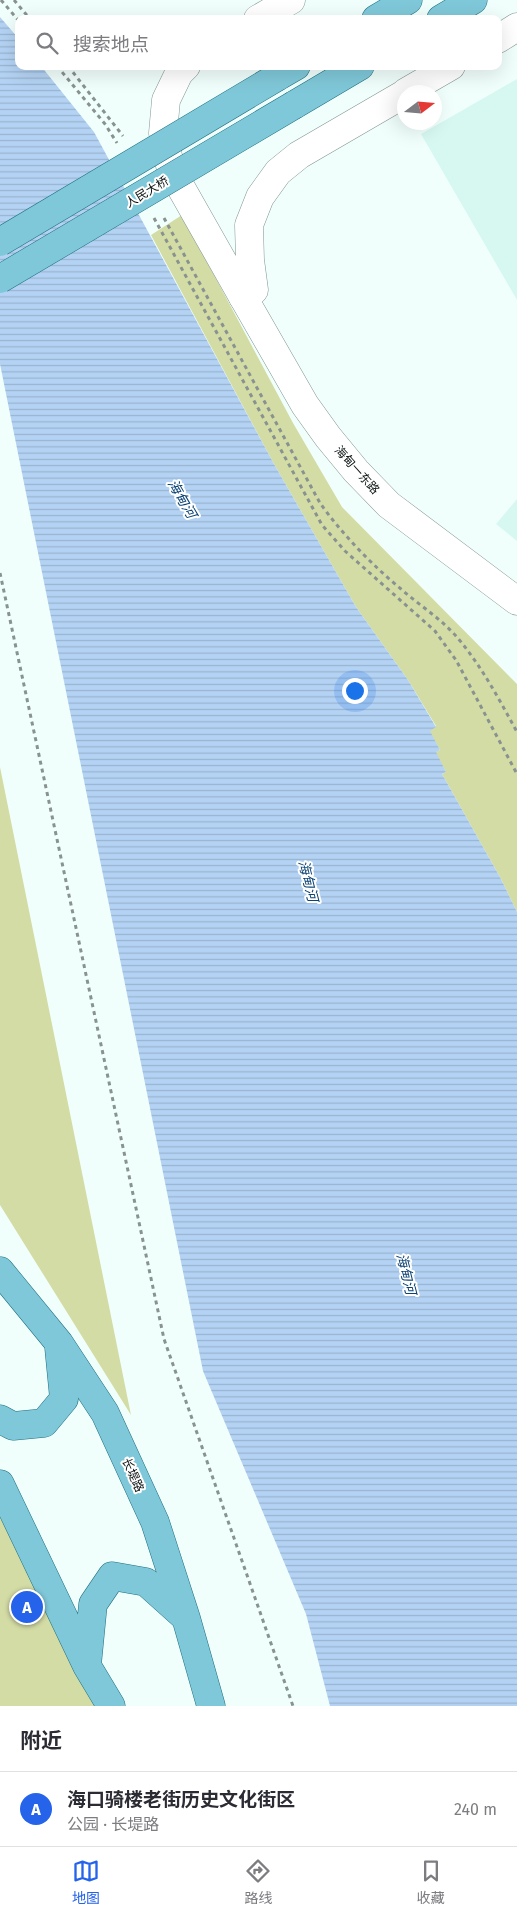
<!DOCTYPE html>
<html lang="zh">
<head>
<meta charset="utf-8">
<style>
  :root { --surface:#fff; --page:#f2f2f3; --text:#2b2b33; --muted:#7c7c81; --line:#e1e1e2; --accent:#2563eb }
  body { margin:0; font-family:"Fira Sans","Noto Sans SC",sans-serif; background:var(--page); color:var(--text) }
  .compass { position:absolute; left:397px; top:85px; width:45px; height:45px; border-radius:50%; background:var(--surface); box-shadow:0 5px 20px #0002; rotate:74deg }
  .you { position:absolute; left:354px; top:690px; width:18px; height:18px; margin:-12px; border:4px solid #fff; border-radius:50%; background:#1a73e8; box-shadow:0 0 0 8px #1a73e833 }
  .badge { display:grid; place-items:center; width:32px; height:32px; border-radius:50%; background:var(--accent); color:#fff; font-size:16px; font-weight:700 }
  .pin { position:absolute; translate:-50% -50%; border:2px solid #fff; box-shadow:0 1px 5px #0006 }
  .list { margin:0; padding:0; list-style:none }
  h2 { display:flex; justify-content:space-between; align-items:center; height:65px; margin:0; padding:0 20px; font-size:21px }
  h2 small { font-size:16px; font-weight:400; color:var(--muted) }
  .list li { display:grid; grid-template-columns:32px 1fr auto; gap:15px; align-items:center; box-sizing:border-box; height:75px; padding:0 20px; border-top:1px solid var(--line) }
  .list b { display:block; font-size:19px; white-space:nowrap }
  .list p { margin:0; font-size:16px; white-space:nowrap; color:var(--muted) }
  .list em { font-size:16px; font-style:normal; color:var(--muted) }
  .icon { flex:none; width:28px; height:28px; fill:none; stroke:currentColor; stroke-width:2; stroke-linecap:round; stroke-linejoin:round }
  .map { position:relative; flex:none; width:517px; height:1706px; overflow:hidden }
  .search { position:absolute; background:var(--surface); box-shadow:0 5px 20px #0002; left:15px; right:15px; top:15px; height:55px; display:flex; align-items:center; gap:12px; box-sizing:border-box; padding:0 18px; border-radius:10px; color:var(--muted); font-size:19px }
  .sheet { height:140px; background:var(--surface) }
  nav { display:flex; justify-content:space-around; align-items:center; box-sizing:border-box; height:70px; border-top:1px solid var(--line); background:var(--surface); font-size:14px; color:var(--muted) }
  nav a { display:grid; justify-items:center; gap:2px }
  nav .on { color:var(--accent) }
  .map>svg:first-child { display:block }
  .built { fill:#d6f8f1 }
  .park { fill:#d4dca5 }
  .water { fill:url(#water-rules) }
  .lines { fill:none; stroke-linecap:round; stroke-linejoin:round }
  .minor-casing { stroke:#809692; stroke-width:29 }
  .secondary-casing { stroke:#809692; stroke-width:29 }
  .primary-casing { stroke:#1f7182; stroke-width:29 }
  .path { stroke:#889391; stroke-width:3; stroke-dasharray:4 4; stroke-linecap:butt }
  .minor { stroke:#fff; stroke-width:28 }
  .secondary { stroke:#fff; stroke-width:28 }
  .primary { stroke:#7fc8d9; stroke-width:28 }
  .primary-bridge-casing { stroke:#1f7182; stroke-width:29; stroke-linecap:butt }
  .primary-bridge { stroke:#7fc8d9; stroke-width:28 }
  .labels { text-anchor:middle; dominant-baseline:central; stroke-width:4; stroke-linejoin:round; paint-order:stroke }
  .street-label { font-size:12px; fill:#0b1312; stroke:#fff }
  .water-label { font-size:14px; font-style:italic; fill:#0c4375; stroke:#fff }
</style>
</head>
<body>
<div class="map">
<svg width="517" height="1706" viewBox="0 0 517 1706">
  <defs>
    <pattern id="water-rules" width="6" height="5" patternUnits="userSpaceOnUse" patternTransform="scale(1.25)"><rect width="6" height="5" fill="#b4d3f4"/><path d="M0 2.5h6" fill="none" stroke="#99b4d0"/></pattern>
  </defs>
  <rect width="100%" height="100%" fill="#f1fffc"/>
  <path class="built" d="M 517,79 L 517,300 L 421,134 Z
    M 517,499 L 517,541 L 496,524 Z"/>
  <path class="park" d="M 182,215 L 293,423 L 342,507 L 517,684 L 517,912 L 501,879 L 442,774 L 446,772 L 435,752 L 440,750 L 429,731 L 436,726 L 408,680 L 356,607 L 274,464 L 151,235 Z
    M 0,767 L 131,1415 L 0,1205 Z
    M 0,1508 L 110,1706 L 0,1706 Z"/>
  <path class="water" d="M 0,17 L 19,39 L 19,66 L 41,66 L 94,132 L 274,464 L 356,607 L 408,680 L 436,727 L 430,731 L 440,750 L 436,752 L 446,772 L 442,774 L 501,879 L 517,912 L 517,1706 L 330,1706 L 306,1614 L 203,1371 L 0,364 Z"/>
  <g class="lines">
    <g class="minor-casing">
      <path id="minor" d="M 258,19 L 291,0
        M 498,39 L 517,27
        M 186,66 L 179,73 L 166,100 L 163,133 L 171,170 L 243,297
        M 406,92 L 451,66
        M 254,290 L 250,260 L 249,225 L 260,197 L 278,172 L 299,155 L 404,94"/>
    </g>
    <g class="secondary-casing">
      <path id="secondary" d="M 243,297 L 305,405 L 328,437 L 356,471 L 389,505 L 517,601"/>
    </g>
    <g class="primary-casing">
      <path id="primary" d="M 376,19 L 408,0
        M 441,19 L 473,0
        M 277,77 L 296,66
        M 294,105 L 360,66
        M 0,1271 L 59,1343 L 105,1413 L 155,1522 L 186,1618 L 211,1706
        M 0,1419 L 13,1426 L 44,1423 L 64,1399 L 59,1348
        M 0,1484 L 87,1666 L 111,1706
        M 87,1665 L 93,1604 L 112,1576 L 146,1582 L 185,1617"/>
    </g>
    <path class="path" d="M 1,0 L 19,21
      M 14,0 L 30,19
      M 57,66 L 105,124 L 117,143
      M 68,66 L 123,136
      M 154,218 L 322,525 L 345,551 L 435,631 L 456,660 L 517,774
      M 164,218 L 320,503 C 341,533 373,566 401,589 C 419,605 440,618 456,636 C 481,665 499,699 517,732
      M 0,573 L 164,1339 L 293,1706"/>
    <use href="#minor" class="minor"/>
    <use href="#secondary" class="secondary"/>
    <use href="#primary" class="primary"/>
    <g class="primary-bridge-casing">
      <path id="primary-bridge" d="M 0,242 L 277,77
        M 0,279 L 294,105"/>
    </g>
    <use href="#primary-bridge" class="primary-bridge"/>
  </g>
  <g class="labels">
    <g class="street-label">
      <text transform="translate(147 192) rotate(-31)">人民大桥</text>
      <text transform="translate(357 470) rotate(48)">海甸一东路</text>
      <text transform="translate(133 1475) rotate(66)">长堤路</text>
    </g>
    <g class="water-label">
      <text transform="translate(182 499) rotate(60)">海甸河</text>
      <text transform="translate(308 881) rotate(76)">海甸河</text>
      <text transform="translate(406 1274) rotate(76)">海甸河</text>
    </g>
  </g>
</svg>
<svg class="compass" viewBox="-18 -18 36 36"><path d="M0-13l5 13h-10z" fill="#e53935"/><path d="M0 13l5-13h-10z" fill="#7c7c81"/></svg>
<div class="you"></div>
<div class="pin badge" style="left:27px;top:1607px">A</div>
<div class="search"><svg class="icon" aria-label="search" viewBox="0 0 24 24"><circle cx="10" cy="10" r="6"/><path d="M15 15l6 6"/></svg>搜索地点</div>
</div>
<section class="sheet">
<h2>附近<small></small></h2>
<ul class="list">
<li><span class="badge">A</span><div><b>海口骑楼老街历史文化街区</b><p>公园 · 长堤路</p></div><em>240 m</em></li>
</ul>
</section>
<nav>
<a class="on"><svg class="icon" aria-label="map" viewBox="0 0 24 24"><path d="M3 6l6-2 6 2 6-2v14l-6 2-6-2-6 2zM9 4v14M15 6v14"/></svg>地图</a>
<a><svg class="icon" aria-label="directions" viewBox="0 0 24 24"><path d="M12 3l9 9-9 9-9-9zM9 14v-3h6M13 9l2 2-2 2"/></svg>路线</a>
<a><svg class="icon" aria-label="saved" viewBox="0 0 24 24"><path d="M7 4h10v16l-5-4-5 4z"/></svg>收藏</a>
</nav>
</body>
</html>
